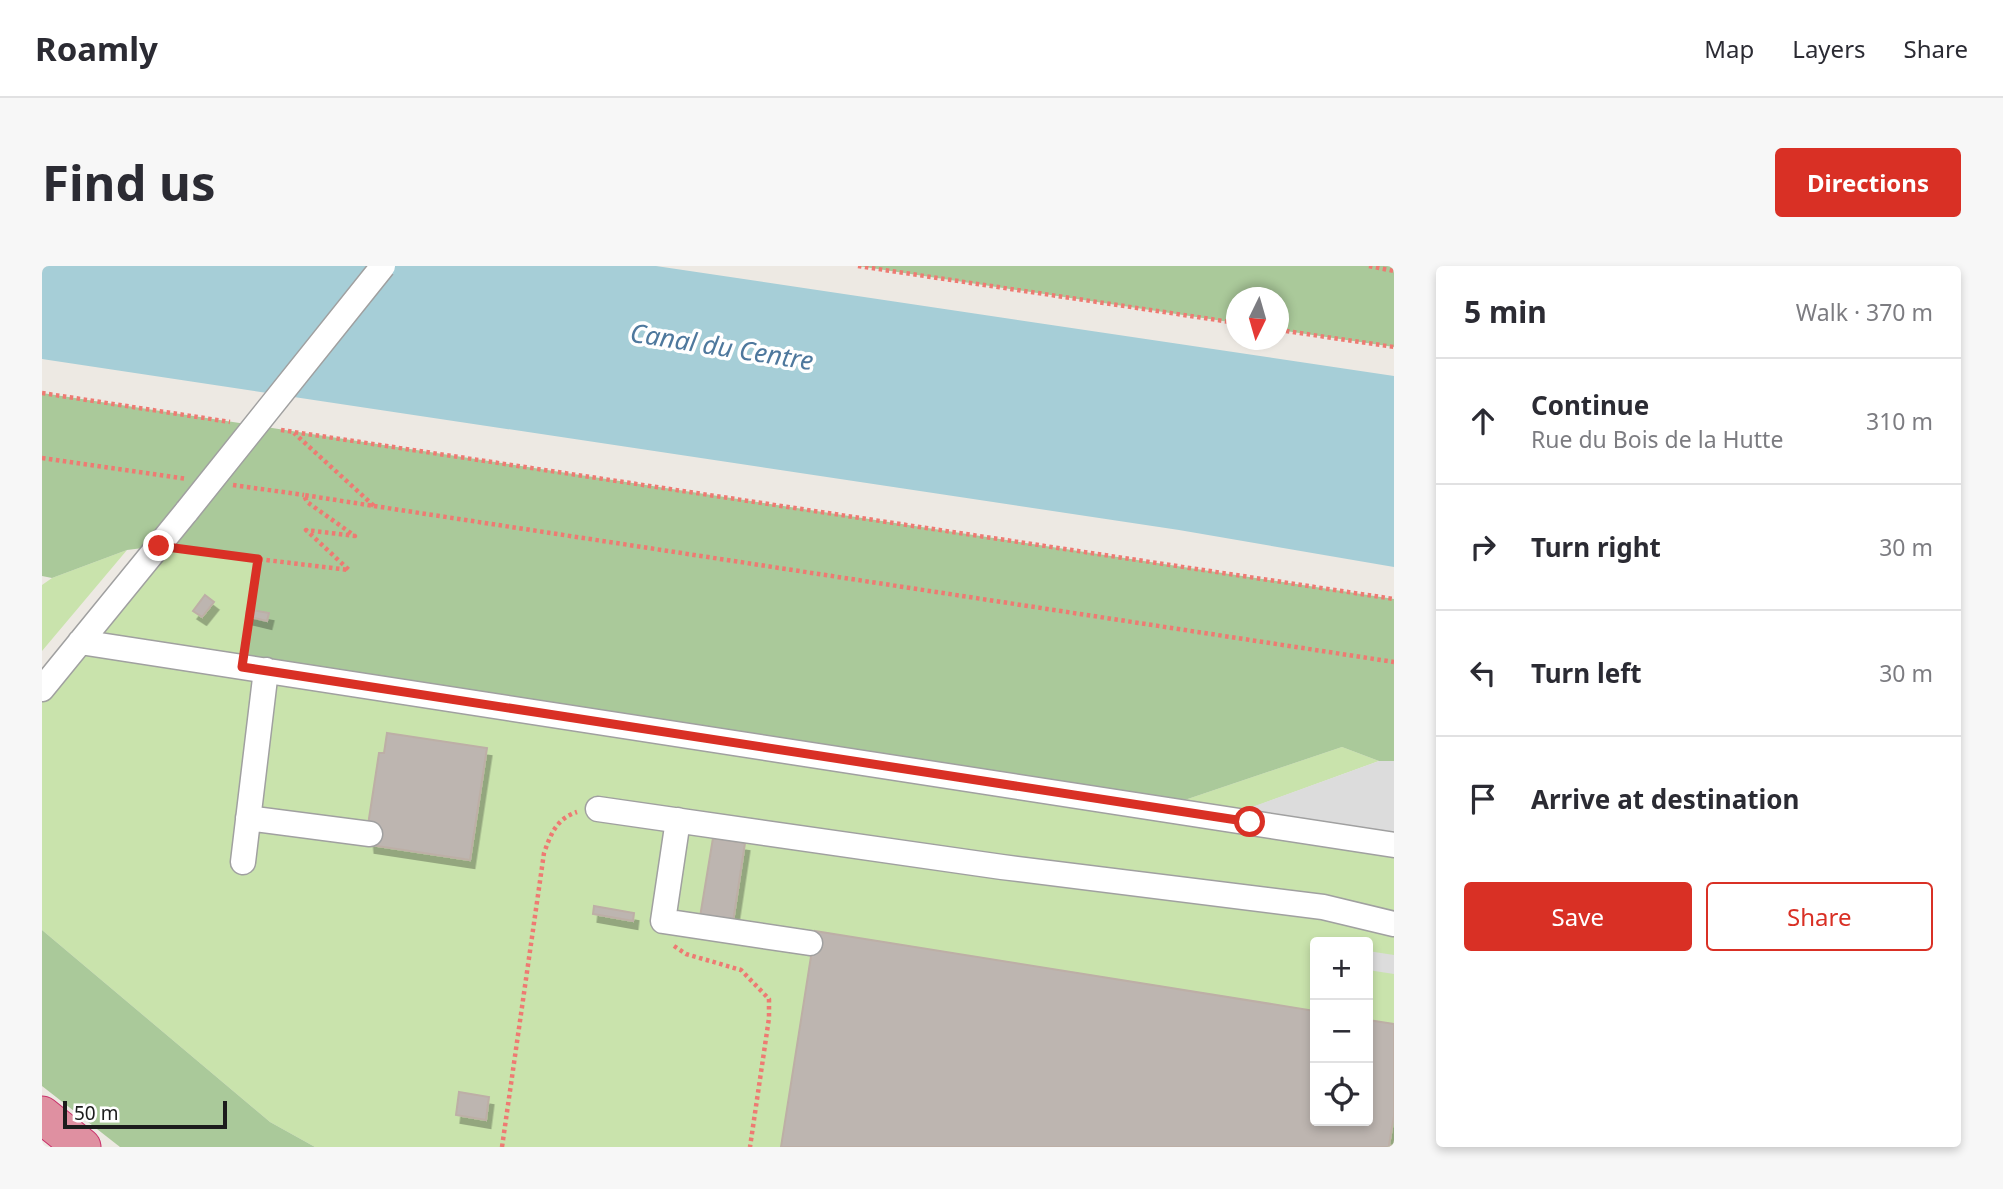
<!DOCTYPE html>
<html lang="en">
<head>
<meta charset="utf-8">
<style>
  :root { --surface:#fff; --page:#f7f7f7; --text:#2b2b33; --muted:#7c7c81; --line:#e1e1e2; --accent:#d93025 }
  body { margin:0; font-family:"Noto Sans",sans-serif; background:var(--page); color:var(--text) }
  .controls { position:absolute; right:21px; bottom:21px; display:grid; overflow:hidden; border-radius:7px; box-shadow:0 4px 10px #0003 }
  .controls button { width:63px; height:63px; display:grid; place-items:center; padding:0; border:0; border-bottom:2px solid var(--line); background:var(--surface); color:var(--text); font:35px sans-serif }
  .compass { position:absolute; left:1184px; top:21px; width:63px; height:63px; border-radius:50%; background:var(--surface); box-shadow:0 4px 10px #0003; rotate:185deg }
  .scale { position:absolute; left:21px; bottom:18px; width:164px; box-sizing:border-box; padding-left:7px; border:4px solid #1c1c1c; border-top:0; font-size:19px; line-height:24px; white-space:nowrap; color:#1c1c1c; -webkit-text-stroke:5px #fff; paint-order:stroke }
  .stop { position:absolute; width:21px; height:21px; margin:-16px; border:5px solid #d93025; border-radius:50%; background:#fff }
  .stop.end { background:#d93025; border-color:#fff; box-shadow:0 2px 7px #0008 }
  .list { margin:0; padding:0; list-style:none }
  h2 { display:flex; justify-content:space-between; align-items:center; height:91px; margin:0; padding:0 28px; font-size:30px }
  h2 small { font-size:23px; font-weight:400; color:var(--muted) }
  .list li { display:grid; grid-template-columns:46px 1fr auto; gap:21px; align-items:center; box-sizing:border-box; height:126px; padding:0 28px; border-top:2px solid var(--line) }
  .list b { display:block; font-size:26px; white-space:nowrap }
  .list p { margin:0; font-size:23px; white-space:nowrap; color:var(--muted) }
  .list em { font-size:23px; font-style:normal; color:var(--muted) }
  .actions { display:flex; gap:14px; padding:21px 28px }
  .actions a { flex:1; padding:16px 0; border:2px solid var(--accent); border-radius:7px; text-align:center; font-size:24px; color:var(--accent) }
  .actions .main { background:var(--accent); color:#fff }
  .icon { flex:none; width:38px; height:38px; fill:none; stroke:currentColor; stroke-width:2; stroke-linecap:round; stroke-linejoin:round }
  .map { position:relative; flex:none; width:1352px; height:881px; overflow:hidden; border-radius:7px }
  header { display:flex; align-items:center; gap:42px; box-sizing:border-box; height:98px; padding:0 35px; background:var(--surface); border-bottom:2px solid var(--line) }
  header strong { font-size:33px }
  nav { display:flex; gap:38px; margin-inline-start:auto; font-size:24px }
  .intro { display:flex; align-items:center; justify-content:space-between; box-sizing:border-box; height:168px; padding:0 42px }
  h1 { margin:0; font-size:49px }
  .button { padding:18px 32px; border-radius:7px; background:var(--accent); color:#fff; font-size:24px; font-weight:700 }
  main { display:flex; gap:42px; padding:0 42px }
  aside { flex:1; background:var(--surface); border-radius:7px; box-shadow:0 4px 10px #0003 }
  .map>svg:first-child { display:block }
  .grass { fill:#c9e3ac; fill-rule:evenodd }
  .forest { fill:#aac99a }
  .parking { fill:#dcdcdc }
  .water { fill:#a6ced7 }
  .building { fill:#bdb5b0; stroke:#bdafa6; stroke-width:2; filter:url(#shadow) }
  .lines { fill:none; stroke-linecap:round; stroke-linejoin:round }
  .minor-casing { stroke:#a0a0a0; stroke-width:27 }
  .highway-casing { stroke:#c9316b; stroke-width:39 }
  .path { stroke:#ee7a72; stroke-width:4.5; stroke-dasharray:3.5 3.5; stroke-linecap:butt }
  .minor { stroke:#fff; stroke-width:24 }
  .highway { stroke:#df90a1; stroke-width:37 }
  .minor-bridge-casing { stroke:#a0a0a0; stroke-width:27; stroke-linecap:butt }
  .minor-bridge { stroke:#fff; stroke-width:24 }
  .route { stroke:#d93025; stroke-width:9 }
  .labels { text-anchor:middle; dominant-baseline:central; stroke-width:7; stroke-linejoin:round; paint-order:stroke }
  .water-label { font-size:26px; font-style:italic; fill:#4e789d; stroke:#fff }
</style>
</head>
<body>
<header>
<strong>Roamly</strong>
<nav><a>Map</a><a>Layers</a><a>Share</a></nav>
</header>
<div class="intro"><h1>Find us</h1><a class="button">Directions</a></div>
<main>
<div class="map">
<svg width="1352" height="881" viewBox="0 0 1352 881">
  <defs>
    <filter id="shadow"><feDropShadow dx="4.5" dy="8" stdDeviation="0" flood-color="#0004"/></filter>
  </defs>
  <rect width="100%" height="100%" fill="#ede9e3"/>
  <path class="grass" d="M 117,280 L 216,293 L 200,400 L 1119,542 L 1300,481 L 1337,495 L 1211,541 L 1352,579 L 1352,881 L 273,881 L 228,856 L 0,664 L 0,423 ZM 1273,676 L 1326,676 L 1326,855 L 1273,855 Z
    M 85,284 L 0,385 L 0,319 L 10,312 Z"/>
  <path class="forest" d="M 816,0 L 1352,0 L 1352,81 L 1237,64 L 1237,32 L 1195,32 L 1194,57 Z
    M 0,127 L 1352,333 L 1352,495 L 1337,495 L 1300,481 L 1119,542 L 200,401 L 215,293 L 117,280 L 85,284 L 10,312 L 0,310 Z
    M 0,664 L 228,856 L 273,881 L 78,881 L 0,820 Z"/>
  <path class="parking" d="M 1337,495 L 1352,495 L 1352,579 L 1190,553 L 1210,541 Z
    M 1326,685 L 1352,689 L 1352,708 L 1326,704 Z"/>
  <path class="water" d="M 0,0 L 614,0 L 1352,110 L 1352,301 L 1137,264 L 0,93 Z"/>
  <path class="building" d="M 163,329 L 172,336 L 160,351 L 151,345 Z
    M 205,343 L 227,347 L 225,355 L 204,350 Z
    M 345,467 L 445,482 L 428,594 L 328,579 L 326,559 L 337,487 L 342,487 Z
    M 671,572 L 703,577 L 691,656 L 658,651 Z
    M 552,640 L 592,647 L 591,655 L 551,648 Z
    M 773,665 L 1273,745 L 1273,855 L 1326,855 L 1326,754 L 1352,758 L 1352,850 L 1347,879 L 1352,881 L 739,881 Z
    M 417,826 L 447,831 L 444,854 L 414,849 Z"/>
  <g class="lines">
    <g class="minor-casing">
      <path id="minor" d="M 38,376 L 1352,579
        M 0,423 L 145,245
        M 556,543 L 960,601 L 1281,641 L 1352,658
        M 206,552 L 328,568
        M 636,554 L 621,655 L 768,677
        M 201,596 L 224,404"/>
    </g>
    <g class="highway-casing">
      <path id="highway" d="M 0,849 L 40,881"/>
    </g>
    <path class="path" d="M 816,0 L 1195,57
      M 1327,0 L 1352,5
      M 1237,64 L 1352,81
      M 0,127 L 188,156
      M 239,164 L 1352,333
      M 0,192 L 145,213
      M 191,219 L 262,229
      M 332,240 L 1352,396
      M 141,284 L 307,304 L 264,264 L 313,270 L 265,236 L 262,229 L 332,240 L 252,167
      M 203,379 L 216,293
      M 632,680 L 644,688 L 699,704 L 727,733 L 727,752 L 708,881
      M 460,881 L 502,587 C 509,568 514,553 535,546"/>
    <use href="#minor" class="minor"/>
    <use href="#highway" class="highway"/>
    <g class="minor-bridge-casing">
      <path id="minor-bridge" d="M 145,245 L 341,0"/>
    </g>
    <use href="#minor-bridge" class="minor-bridge"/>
  </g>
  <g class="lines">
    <path class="route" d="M 117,280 L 216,293 L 200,401 L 1208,556"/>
  </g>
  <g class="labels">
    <g class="water-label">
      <text transform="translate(680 80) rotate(9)">Canal du Centre</text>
    </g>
  </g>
</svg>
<div class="controls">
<button>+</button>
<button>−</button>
<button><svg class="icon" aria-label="locate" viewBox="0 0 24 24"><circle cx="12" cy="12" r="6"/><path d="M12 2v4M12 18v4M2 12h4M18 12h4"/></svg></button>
</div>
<svg class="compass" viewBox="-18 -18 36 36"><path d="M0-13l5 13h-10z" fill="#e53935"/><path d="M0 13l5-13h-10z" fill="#7c7c81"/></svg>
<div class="scale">50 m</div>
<div class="stop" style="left:1208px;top:556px"></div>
<div class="stop end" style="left:117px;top:280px"></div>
</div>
<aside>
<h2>5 min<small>Walk · 370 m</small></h2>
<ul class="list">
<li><svg class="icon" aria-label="ahead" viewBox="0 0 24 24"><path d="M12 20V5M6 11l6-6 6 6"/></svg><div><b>Continue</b><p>Rue du Bois de la Hutte</p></div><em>310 m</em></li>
<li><svg class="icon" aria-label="right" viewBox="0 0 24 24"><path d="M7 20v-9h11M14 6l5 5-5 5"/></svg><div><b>Turn right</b></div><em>30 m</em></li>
<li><svg class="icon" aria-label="left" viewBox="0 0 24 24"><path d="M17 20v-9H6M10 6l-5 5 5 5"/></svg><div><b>Turn left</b></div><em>30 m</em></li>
<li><svg class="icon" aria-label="arrive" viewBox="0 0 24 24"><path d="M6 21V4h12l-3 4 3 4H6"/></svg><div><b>Arrive at destination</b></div></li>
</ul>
<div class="actions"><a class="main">Save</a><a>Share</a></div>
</aside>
</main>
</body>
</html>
